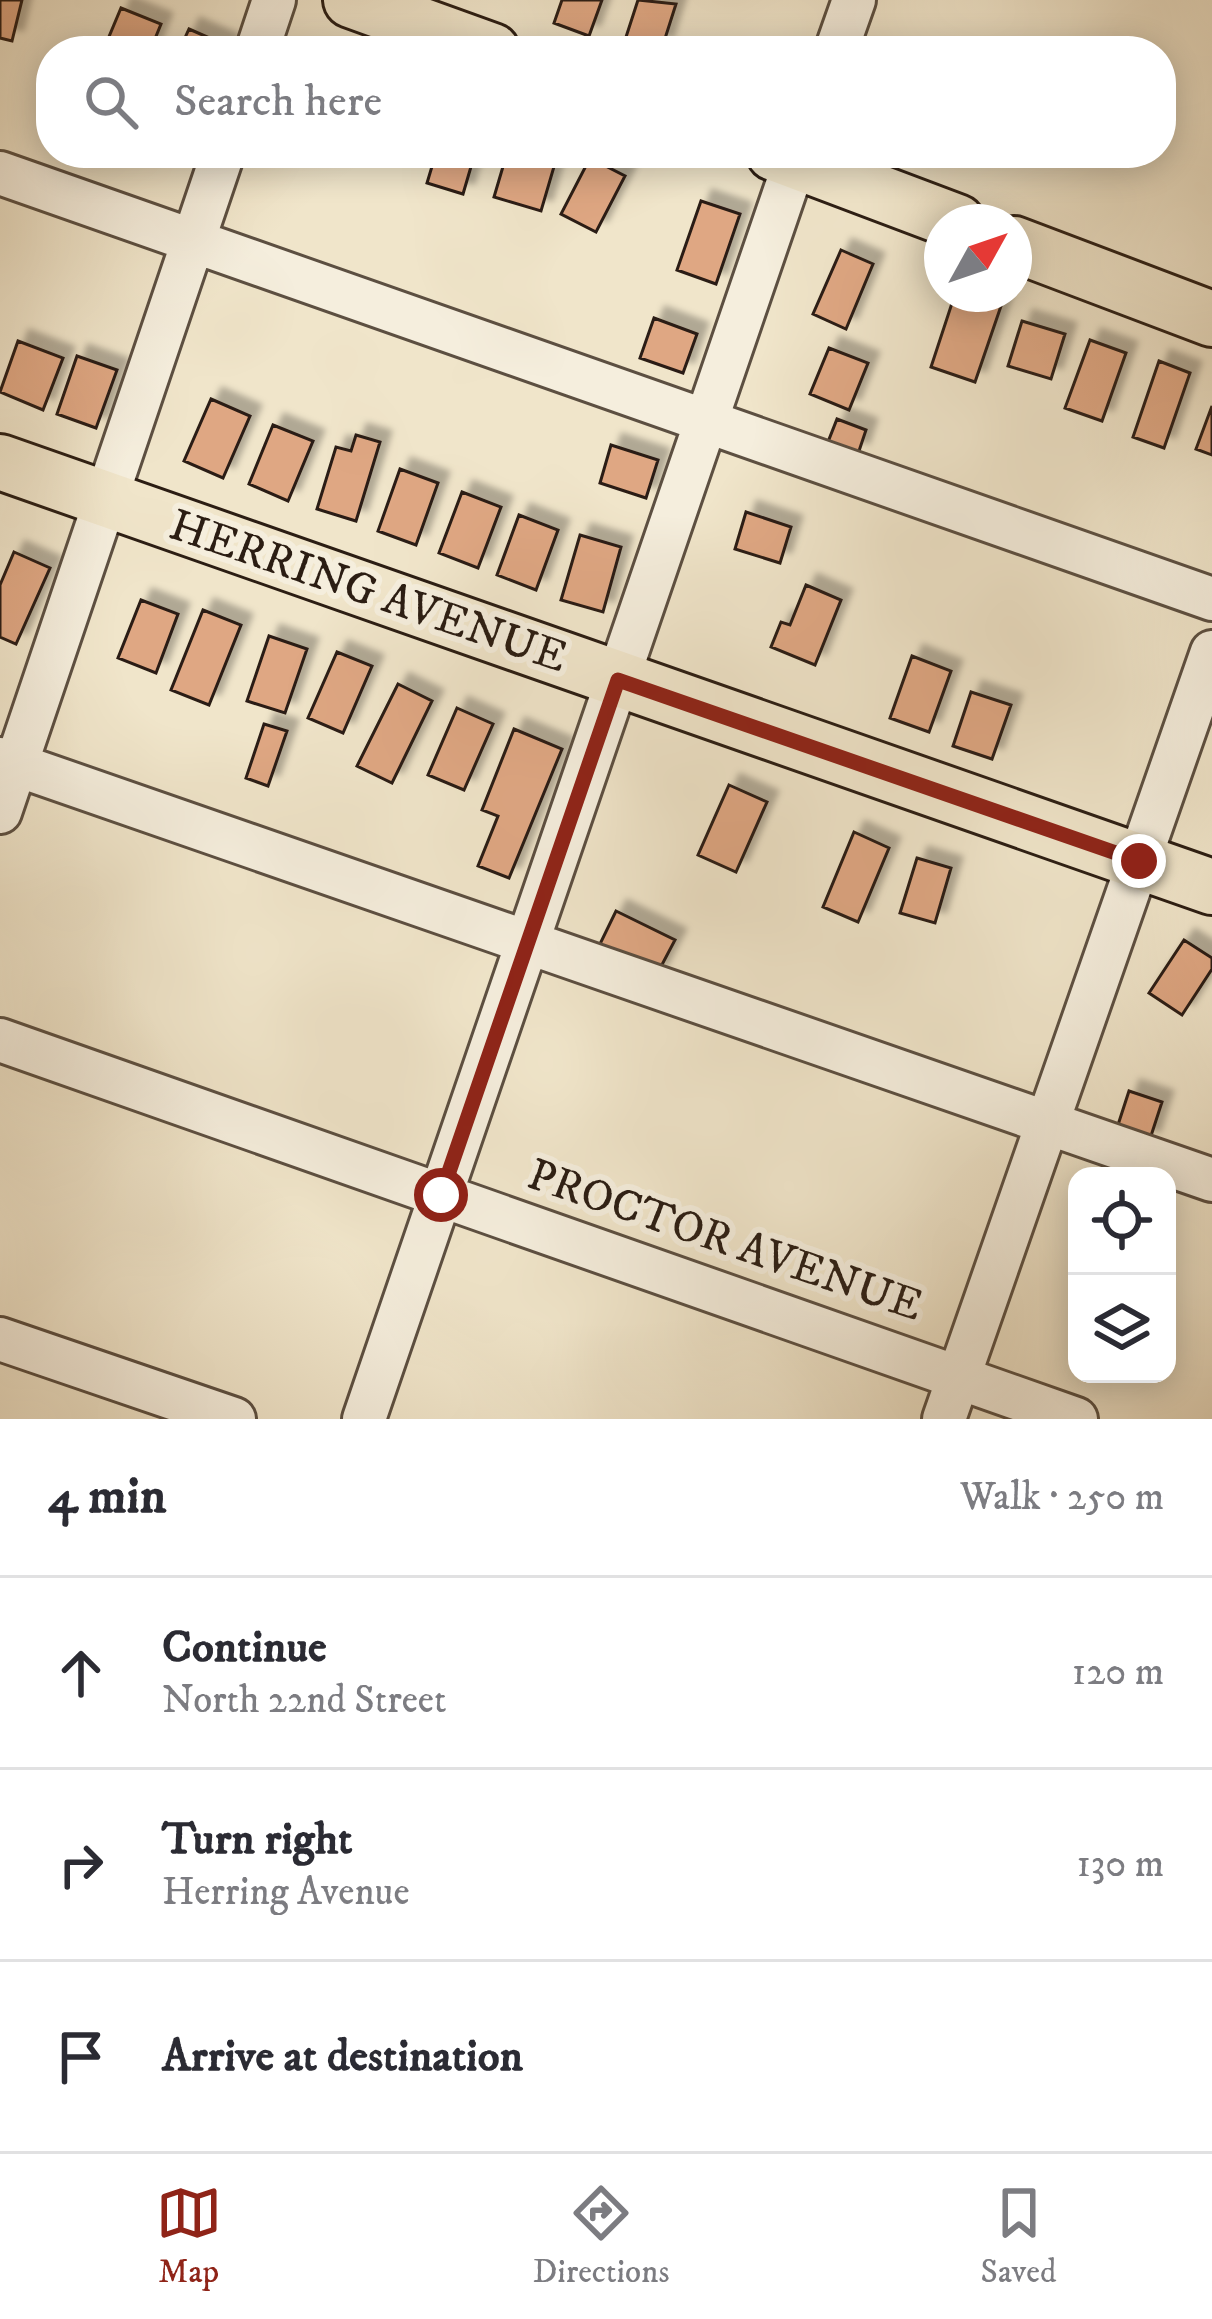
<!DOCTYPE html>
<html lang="en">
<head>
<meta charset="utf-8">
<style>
  :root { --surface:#fff; --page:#f7f7f7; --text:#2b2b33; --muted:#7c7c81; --line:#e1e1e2; --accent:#8f2418 }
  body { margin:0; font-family:"IM FELL DW Pica",serif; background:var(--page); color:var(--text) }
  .controls { position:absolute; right:36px; bottom:36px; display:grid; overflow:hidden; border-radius:24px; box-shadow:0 6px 30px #0003 }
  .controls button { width:108px; height:108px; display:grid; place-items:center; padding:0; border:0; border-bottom:3px solid var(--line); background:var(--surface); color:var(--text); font:60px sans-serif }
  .compass { position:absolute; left:924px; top:204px; width:108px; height:108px; border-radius:50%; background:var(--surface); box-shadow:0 6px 30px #0003; rotate:50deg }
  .stop { position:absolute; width:36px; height:36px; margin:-27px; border:9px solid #8f2418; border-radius:50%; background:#fff }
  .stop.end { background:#8f2418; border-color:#fff; box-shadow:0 3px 12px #0008 }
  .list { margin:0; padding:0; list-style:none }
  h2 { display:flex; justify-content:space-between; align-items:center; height:156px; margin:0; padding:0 48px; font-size:51px }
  h2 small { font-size:39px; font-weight:400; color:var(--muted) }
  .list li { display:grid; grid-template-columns:78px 1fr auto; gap:36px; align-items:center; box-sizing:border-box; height:192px; padding:0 48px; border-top:3px solid var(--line) }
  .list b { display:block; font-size:45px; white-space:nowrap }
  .list p { margin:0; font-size:39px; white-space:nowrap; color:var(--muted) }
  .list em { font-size:39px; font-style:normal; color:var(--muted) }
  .icon { flex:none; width:66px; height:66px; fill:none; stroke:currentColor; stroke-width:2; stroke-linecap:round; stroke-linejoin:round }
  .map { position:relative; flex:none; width:1212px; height:1419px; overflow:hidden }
  .search { position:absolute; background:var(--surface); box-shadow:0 6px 30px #0003; left:36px; right:36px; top:36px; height:132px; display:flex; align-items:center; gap:30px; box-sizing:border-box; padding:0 42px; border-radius:48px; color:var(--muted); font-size:45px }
  .sheet { height:732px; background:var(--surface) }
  nav { display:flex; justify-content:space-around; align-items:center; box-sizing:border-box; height:168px; border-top:3px solid var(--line); background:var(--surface); font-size:33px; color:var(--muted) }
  nav a { display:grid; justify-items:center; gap:6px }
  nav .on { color:var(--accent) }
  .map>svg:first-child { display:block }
  .building { fill:#dfa783; stroke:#2b1d13; stroke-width:3; filter:url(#shadow) }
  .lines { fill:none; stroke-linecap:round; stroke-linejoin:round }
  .minor-casing { stroke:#5c4f41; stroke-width:48 }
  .major-casing { stroke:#2b1d13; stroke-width:60 }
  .minor { stroke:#f5eedd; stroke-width:42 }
  .major { stroke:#f0e5ca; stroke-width:54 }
  .route { stroke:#8f2418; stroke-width:15 }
  .labels { text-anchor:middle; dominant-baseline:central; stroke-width:12; stroke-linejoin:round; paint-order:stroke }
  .street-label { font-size:45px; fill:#2b1d13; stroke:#f5eedd }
</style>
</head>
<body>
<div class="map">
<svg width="1212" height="1419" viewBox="0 0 1212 1419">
  <defs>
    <filter id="shadow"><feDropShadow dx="11" dy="-11" stdDeviation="3" flood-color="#0004"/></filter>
  </defs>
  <rect width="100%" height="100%" fill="#f0e5ca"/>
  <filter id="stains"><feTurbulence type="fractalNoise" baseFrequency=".00167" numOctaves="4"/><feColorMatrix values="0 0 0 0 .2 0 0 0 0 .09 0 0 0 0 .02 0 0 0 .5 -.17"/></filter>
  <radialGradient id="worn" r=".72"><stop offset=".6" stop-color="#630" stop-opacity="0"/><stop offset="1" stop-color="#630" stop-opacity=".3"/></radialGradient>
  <path class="building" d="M 0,0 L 22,0 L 12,41 L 0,38 Z
    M 562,0 L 602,0 L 589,36 L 554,23 Z
    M 638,0 L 676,4 L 662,48 L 626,37 Z
    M 121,8 L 161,24 L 150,51 L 103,51 Z
    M 189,29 L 228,46 L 226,51 L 179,51 Z
    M 436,153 L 475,153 L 463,194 L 427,183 Z
    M 507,153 L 558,153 L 541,211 L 494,197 Z
    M 590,158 L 625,176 L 596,232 L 561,214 Z
    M 701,201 L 740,214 L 716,284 L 677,270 Z
    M 841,250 L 873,264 L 846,329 L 813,314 Z
    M 955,294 L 1001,306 L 975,382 L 931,367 Z
    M 654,318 L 697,334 L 683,373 L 640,358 Z
    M 1022,321 L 1065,334 L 1051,379 L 1008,366 Z
    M 1090,340 L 1126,353 L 1102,421 L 1065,408 Z
    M 18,341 L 63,358 L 43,410 L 0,392 Z
    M 829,348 L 868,363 L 849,410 L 810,394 Z
    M 77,356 L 117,370 L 96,428 L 57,414 Z
    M 1159,361 L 1190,373 L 1164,448 L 1133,437 Z
    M 211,399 L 250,416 L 223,478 L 184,461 Z
    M 1212,406 L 1212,455 L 1196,449 Z
    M 837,419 L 866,430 L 858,454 L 828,442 Z
    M 273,425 L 313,441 L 288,501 L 249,484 Z
    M 356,435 L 380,442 L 356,521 L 317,509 L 336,447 L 351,451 Z
    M 611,445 L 658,460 L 646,498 L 600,483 Z
    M 400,469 L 438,483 L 416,545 L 378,531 Z
    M 462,492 L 501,507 L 478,568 L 439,553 Z
    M 746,512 L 791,527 L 780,563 L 735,549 Z
    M 519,515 L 558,530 L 536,590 L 497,575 Z
    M 580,535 L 621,547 L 603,612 L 561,600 Z
    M 14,552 L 50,568 L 16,644 L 0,637 L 0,585 Z
    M 806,585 L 841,600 L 815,665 L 771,647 L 781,622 L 790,625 Z
    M 141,600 L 178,614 L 156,673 L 118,658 Z
    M 203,610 L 241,625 L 209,705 L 171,690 Z
    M 269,636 L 307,649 L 285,713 L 247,701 Z
    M 337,652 L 372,666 L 343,733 L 308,718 Z
    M 912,656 L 951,671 L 929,732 L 890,718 Z
    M 398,684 L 432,701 L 392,783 L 357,766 Z
    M 971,692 L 1011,705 L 992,759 L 953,746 Z
    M 457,708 L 493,724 L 464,790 L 428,775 Z
    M 264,724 L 287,731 L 268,786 L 246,778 Z
    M 514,729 L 562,749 L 509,878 L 478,866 L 498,816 L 482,810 Z
    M 729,785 L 767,802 L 736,872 L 698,855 Z
    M 854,832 L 889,848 L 858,922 L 823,907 Z
    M 917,858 L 951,868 L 935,923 L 900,913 Z
    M 616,911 L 675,940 L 656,976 L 598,948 Z
    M 1184,940 L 1212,958 L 1212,969 L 1182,1015 L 1149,993 Z
    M 1129,1091 L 1162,1102 L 1149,1142 L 1116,1131 Z"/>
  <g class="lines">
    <g class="minor-casing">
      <path id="minor" d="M 257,51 L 274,0
        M 836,51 L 854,0
        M 0,173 L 1212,599
        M 0,759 L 1212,1180
        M 0,812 L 223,153
        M 0,1040 L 1076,1419
        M 0,1339 L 234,1419
        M 364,1419 L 798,153
        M 944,1419 L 1212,652"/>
    </g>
    <g class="major-casing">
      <path id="major" d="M 351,0 L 492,51
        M 774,153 L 957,222
        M 1014,244 L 1212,319
        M 0,462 L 1212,887"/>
    </g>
    <use href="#minor" class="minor"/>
    <use href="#major" class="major"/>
  </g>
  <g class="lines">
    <path class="route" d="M 441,1195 L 618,680 L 1139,861"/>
  </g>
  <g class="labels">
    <g class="street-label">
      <text transform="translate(368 592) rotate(19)">HERRING AVENUE</text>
      <text transform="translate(725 1241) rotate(19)">PROCTOR AVENUE</text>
    </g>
  </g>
  <rect width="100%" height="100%" filter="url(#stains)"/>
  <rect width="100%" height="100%" fill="url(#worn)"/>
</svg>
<div class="controls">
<button><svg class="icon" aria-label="locate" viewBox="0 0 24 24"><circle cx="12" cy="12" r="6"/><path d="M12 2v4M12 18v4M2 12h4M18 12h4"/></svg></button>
<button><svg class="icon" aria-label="layers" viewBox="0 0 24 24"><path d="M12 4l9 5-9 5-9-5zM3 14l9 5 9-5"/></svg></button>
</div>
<svg class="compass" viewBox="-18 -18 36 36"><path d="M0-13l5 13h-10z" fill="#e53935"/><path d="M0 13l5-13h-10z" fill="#7c7c81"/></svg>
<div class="stop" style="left:441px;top:1195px"></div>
<div class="stop end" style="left:1139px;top:861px"></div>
<div class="search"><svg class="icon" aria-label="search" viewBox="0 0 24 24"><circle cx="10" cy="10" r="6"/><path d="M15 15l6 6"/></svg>Search here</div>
</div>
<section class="sheet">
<h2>4 min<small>Walk · 250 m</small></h2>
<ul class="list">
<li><svg class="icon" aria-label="ahead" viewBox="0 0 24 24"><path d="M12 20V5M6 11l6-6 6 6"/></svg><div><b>Continue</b><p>North 22nd Street</p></div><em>120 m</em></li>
<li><svg class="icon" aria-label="right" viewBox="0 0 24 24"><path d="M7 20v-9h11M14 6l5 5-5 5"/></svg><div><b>Turn right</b><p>Herring Avenue</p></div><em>130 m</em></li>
<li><svg class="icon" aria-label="arrive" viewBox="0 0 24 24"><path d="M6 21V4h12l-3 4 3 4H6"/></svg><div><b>Arrive at destination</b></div></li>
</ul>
</section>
<nav>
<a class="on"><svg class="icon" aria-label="map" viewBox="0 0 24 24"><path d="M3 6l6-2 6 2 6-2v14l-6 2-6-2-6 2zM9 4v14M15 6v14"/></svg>Map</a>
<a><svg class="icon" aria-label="directions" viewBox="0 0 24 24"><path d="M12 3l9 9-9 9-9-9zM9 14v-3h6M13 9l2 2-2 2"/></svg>Directions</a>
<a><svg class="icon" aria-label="saved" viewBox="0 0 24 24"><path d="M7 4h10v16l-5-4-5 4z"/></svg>Saved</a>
</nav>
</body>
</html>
